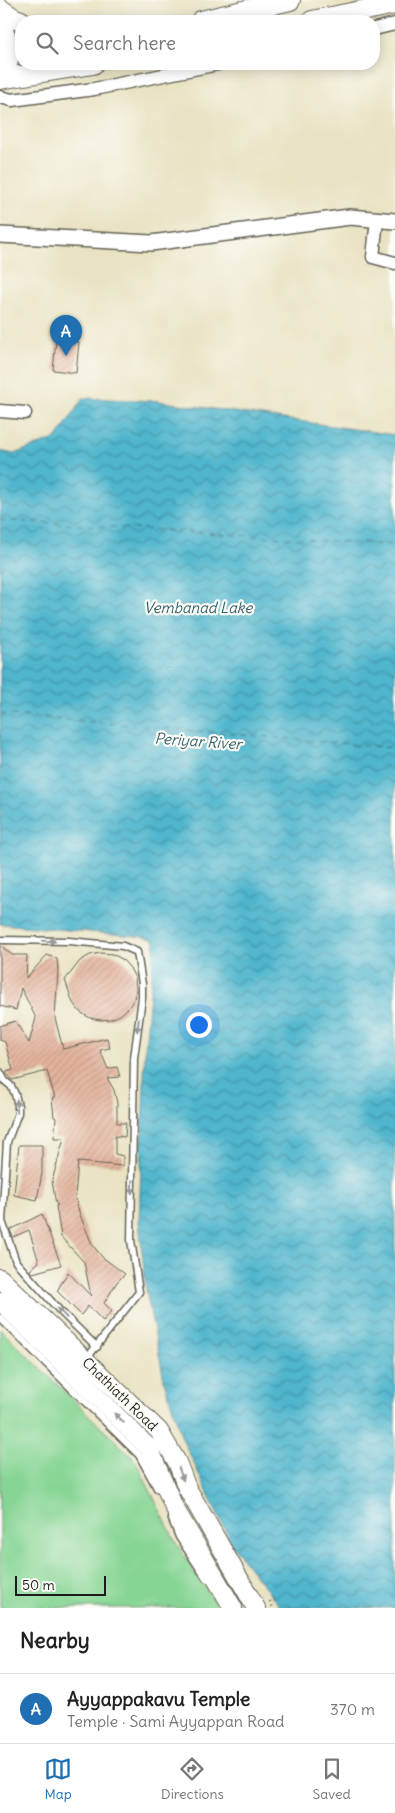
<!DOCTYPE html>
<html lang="en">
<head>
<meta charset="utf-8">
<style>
  :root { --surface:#fff; --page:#f6f6f6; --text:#222; --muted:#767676; --line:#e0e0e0; --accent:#1f6fb2 }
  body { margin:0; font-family:Delius,sans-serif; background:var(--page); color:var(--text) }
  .scale { position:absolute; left:15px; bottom:12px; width:91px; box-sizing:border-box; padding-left:5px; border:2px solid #1c1c1c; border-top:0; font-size:14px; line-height:18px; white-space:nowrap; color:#1c1c1c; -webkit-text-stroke:4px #fdfcf7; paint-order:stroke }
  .you { position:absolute; left:198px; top:1024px; width:18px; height:18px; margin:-12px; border:4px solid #fff; border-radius:50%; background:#1a73e8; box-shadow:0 0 0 8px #1a73e833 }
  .badge { display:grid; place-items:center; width:32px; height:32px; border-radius:50%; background:var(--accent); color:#fff; font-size:16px; font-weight:700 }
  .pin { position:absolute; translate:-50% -41px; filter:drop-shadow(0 1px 2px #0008) }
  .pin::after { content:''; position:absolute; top:26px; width:18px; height:15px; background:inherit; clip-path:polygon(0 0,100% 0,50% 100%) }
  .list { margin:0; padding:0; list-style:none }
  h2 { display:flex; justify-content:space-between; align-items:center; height:65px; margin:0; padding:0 20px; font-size:21px }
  h2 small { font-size:16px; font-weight:400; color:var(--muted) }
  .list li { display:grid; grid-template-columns:32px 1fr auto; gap:15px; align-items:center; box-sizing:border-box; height:70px; padding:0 20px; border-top:1px solid var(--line) }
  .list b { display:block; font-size:19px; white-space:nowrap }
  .list p { margin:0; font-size:16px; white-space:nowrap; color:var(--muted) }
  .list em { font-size:16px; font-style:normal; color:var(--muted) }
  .icon { flex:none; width:28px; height:28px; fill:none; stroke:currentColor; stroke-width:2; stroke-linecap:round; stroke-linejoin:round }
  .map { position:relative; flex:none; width:395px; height:1608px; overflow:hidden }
  .search { position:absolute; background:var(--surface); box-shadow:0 2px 12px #0003; left:15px; right:15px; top:15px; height:55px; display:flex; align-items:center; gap:12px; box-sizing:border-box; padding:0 18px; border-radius:20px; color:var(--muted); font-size:19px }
  .sheet { height:135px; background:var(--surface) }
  nav { display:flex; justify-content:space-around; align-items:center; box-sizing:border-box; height:70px; border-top:1px solid var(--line); background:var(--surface); font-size:14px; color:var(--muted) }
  nav a { display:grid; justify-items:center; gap:2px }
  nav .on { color:var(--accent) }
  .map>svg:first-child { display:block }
  .green { fill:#87d594; stroke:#527858 }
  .water { fill:url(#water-waves); stroke:#366974 }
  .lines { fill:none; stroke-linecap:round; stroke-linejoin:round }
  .ferry { stroke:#33616c; stroke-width:1; stroke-dasharray:6 5; stroke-linecap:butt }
  .building { fill:url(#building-hatch) }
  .service-casing { stroke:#646256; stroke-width:9 }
  .minor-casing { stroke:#646256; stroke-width:15 }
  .tertiary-casing { stroke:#646256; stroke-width:18 }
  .secondary-casing { stroke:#646256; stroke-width:20 }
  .trunk-casing { stroke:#646256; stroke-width:22 }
  .path { stroke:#646256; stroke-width:2.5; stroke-dasharray:1 4; stroke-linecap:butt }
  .service { stroke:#fff; stroke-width:6 }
  .minor { stroke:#fff; stroke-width:12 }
  .tertiary { stroke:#fff; stroke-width:15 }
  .secondary { stroke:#fff; stroke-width:18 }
  .trunk { stroke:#fff; stroke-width:20 }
  .oneway { fill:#999 }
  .labels { text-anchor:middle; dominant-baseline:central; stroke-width:4.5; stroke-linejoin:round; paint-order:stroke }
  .street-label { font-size:14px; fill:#1c1c1c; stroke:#fdfcf7 }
  .water-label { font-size:15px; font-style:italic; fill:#33616c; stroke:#fdfcf7 }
</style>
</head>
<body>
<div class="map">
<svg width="395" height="1608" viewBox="0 0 395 1608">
  <defs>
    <pattern id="water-waves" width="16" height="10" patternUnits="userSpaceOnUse" patternTransform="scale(1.25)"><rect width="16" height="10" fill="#4fb6cd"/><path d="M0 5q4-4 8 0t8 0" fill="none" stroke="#4193a6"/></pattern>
    <pattern id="building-hatch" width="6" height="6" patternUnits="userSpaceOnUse" patternTransform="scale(1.25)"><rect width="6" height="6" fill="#e3b39c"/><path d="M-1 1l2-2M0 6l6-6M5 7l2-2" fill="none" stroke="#c29986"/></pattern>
  </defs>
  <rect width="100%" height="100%" fill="#fdfcf7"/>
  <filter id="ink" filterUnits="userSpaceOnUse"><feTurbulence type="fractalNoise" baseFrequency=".02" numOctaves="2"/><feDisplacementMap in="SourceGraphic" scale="10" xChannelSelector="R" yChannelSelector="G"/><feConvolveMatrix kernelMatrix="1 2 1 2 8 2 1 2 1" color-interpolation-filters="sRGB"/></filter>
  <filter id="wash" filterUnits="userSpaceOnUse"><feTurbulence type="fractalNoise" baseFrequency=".0096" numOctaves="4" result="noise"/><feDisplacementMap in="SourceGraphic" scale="20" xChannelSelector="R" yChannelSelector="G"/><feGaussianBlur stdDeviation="1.12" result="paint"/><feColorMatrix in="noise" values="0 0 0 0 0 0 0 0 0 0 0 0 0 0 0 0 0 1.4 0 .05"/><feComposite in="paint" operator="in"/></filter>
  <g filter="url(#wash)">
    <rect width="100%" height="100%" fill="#e9e3c3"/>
    <path class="green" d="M 0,1329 L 135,1460 L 176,1543 L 218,1608 L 0,1608 Z"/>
    <path class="water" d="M 83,398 L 158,401 L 395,435 L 395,1608 L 281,1608 L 232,1545 L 182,1438 L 165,1384 L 146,1291 L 139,1221 L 145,1049 L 155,940 L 146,937 L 0,924 L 0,451 L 14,454 L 57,438 Z"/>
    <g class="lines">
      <path class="ferry" d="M 0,520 L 395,545
        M 0,714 L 395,748"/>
    </g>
    <g id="blocks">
      <path class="building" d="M 56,340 L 79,342 L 76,373 L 53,370 Z
        M 0,945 L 12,955 L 27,955 L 26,978 L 47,955 L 57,959 L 58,970 L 55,1018 L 63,1049 L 107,1038 L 110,1048 L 100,1050 L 108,1069 L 117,1067 L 120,1077 L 107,1078 L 114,1090 L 117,1103 L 117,1123 L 126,1123 L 125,1137 L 115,1136 L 115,1154 L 123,1156 L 123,1166 L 78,1162 L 75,1197 L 80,1215 L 92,1244 L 102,1257 L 125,1274 L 117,1282 L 104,1303 L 112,1311 L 103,1321 L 88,1306 L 81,1315 L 57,1291 L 68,1272 L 91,1296 L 84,1262 L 61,1237 L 56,1206 L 58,1205 L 56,1204 L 52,1181 L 64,1138 L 54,1138 L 56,1118 L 54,1117 L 52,1098 L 55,1098 L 47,1071 L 12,1080 L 6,1072 L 13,1070 L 5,1042 L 0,1040 L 0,1026 L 15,1021 L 29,1043 L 36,1018 L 21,988 L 16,1010 L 0,1006 Z
        M 101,953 L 112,954 L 122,959 L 130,968 L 135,978 L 136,989 L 134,999 L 128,1008 L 120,1015 L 111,1019 L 100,1020 L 90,1018 L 80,1012 L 73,1003 L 65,980 L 80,961 L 90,955 Z
        M 19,1145 L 42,1145 L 42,1173 L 37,1200 L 14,1195 Z
        M 42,1214 L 61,1265 L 33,1273 L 30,1270 L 39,1262 L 29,1230 L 13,1237 L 10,1230 Z"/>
    </g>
  </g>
  <g filter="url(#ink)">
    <use href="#blocks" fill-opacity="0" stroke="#646256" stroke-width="1"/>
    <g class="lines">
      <g class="service-casing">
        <path id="service" d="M 0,940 L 69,941 L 123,946 L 137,952 L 142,984 L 142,998 L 134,1058 L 131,1240 L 139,1292 L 87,1358
          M 0,1072 L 5,1081 L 11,1086 L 15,1094 L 18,1106 L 18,1113 L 7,1142 L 2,1221 L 16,1262 L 59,1310 L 97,1347
          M 0,1318 L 139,1455 L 157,1488
          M 171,1517 L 179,1537 L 206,1578"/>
      </g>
      <g class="minor-casing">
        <path id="minor" d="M 374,29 L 395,24
          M 0,97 L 12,100 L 94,89 L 218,64
          M 377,219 L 373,257 L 395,263
          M 0,411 L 25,413"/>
      </g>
      <g class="tertiary-casing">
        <path id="tertiary" d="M 0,235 L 151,243 L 350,217 L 395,221"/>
      </g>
      <g class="secondary-casing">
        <path id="secondary" d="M 0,1278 L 159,1431 L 177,1462 L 187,1488 L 256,1608
          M 0,1301 L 149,1448 L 174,1507 L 233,1608"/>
      </g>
      <g class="trunk-casing">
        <path id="trunk" d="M 0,9 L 13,18 L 21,21
          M 201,21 L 290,0
          M 312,21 L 395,4
          M 0,25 C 11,46 13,58 0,79
          M 0,79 L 93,64"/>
      </g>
      <path class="path" d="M 270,1601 L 273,1608"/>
      <use href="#service" class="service"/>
      <use href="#minor" class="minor"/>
      <use href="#tertiary" class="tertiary"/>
      <use href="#secondary" class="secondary"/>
      <use href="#trunk" class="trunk"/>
    </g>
    <defs><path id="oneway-solid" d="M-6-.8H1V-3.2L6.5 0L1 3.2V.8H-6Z" transform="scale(1.25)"/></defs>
    <g class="oneway">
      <use href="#oneway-solid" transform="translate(49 941) rotate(1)"/>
      <use href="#oneway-solid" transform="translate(138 1025) rotate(98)"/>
      <use href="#oneway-solid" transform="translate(17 1106) rotate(-92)"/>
      <use href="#oneway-solid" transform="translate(132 1187) rotate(91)"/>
      <use href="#oneway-solid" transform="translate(62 1313) rotate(-135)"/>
      <use href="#oneway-solid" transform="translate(119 1418) rotate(-135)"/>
      <use href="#oneway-solid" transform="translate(181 1474) rotate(70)"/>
    </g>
  </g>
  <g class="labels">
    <g class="street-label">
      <text transform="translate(120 1394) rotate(44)">Chathiath Road</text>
    </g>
    <g class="water-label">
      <text x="198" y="607">Vembanad Lake</text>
      <text transform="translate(198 741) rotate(4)">Periyar River</text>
    </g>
  </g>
</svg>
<div class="scale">50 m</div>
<div class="you"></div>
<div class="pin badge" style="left:66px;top:356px">A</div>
<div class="search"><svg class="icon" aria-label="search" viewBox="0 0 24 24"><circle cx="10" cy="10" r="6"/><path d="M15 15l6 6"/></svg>Search here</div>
</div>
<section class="sheet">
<h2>Nearby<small></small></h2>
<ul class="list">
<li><span class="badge">A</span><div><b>Ayyappakavu Temple</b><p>Temple · Sami Ayyappan Road</p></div><em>370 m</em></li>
</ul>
</section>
<nav>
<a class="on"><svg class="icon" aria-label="map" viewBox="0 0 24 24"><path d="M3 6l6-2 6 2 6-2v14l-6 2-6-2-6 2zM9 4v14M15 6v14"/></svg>Map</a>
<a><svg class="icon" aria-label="directions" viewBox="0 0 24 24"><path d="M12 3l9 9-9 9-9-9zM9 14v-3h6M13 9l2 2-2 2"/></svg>Directions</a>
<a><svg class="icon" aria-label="saved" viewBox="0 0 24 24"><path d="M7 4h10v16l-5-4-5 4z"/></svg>Saved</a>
</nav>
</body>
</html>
